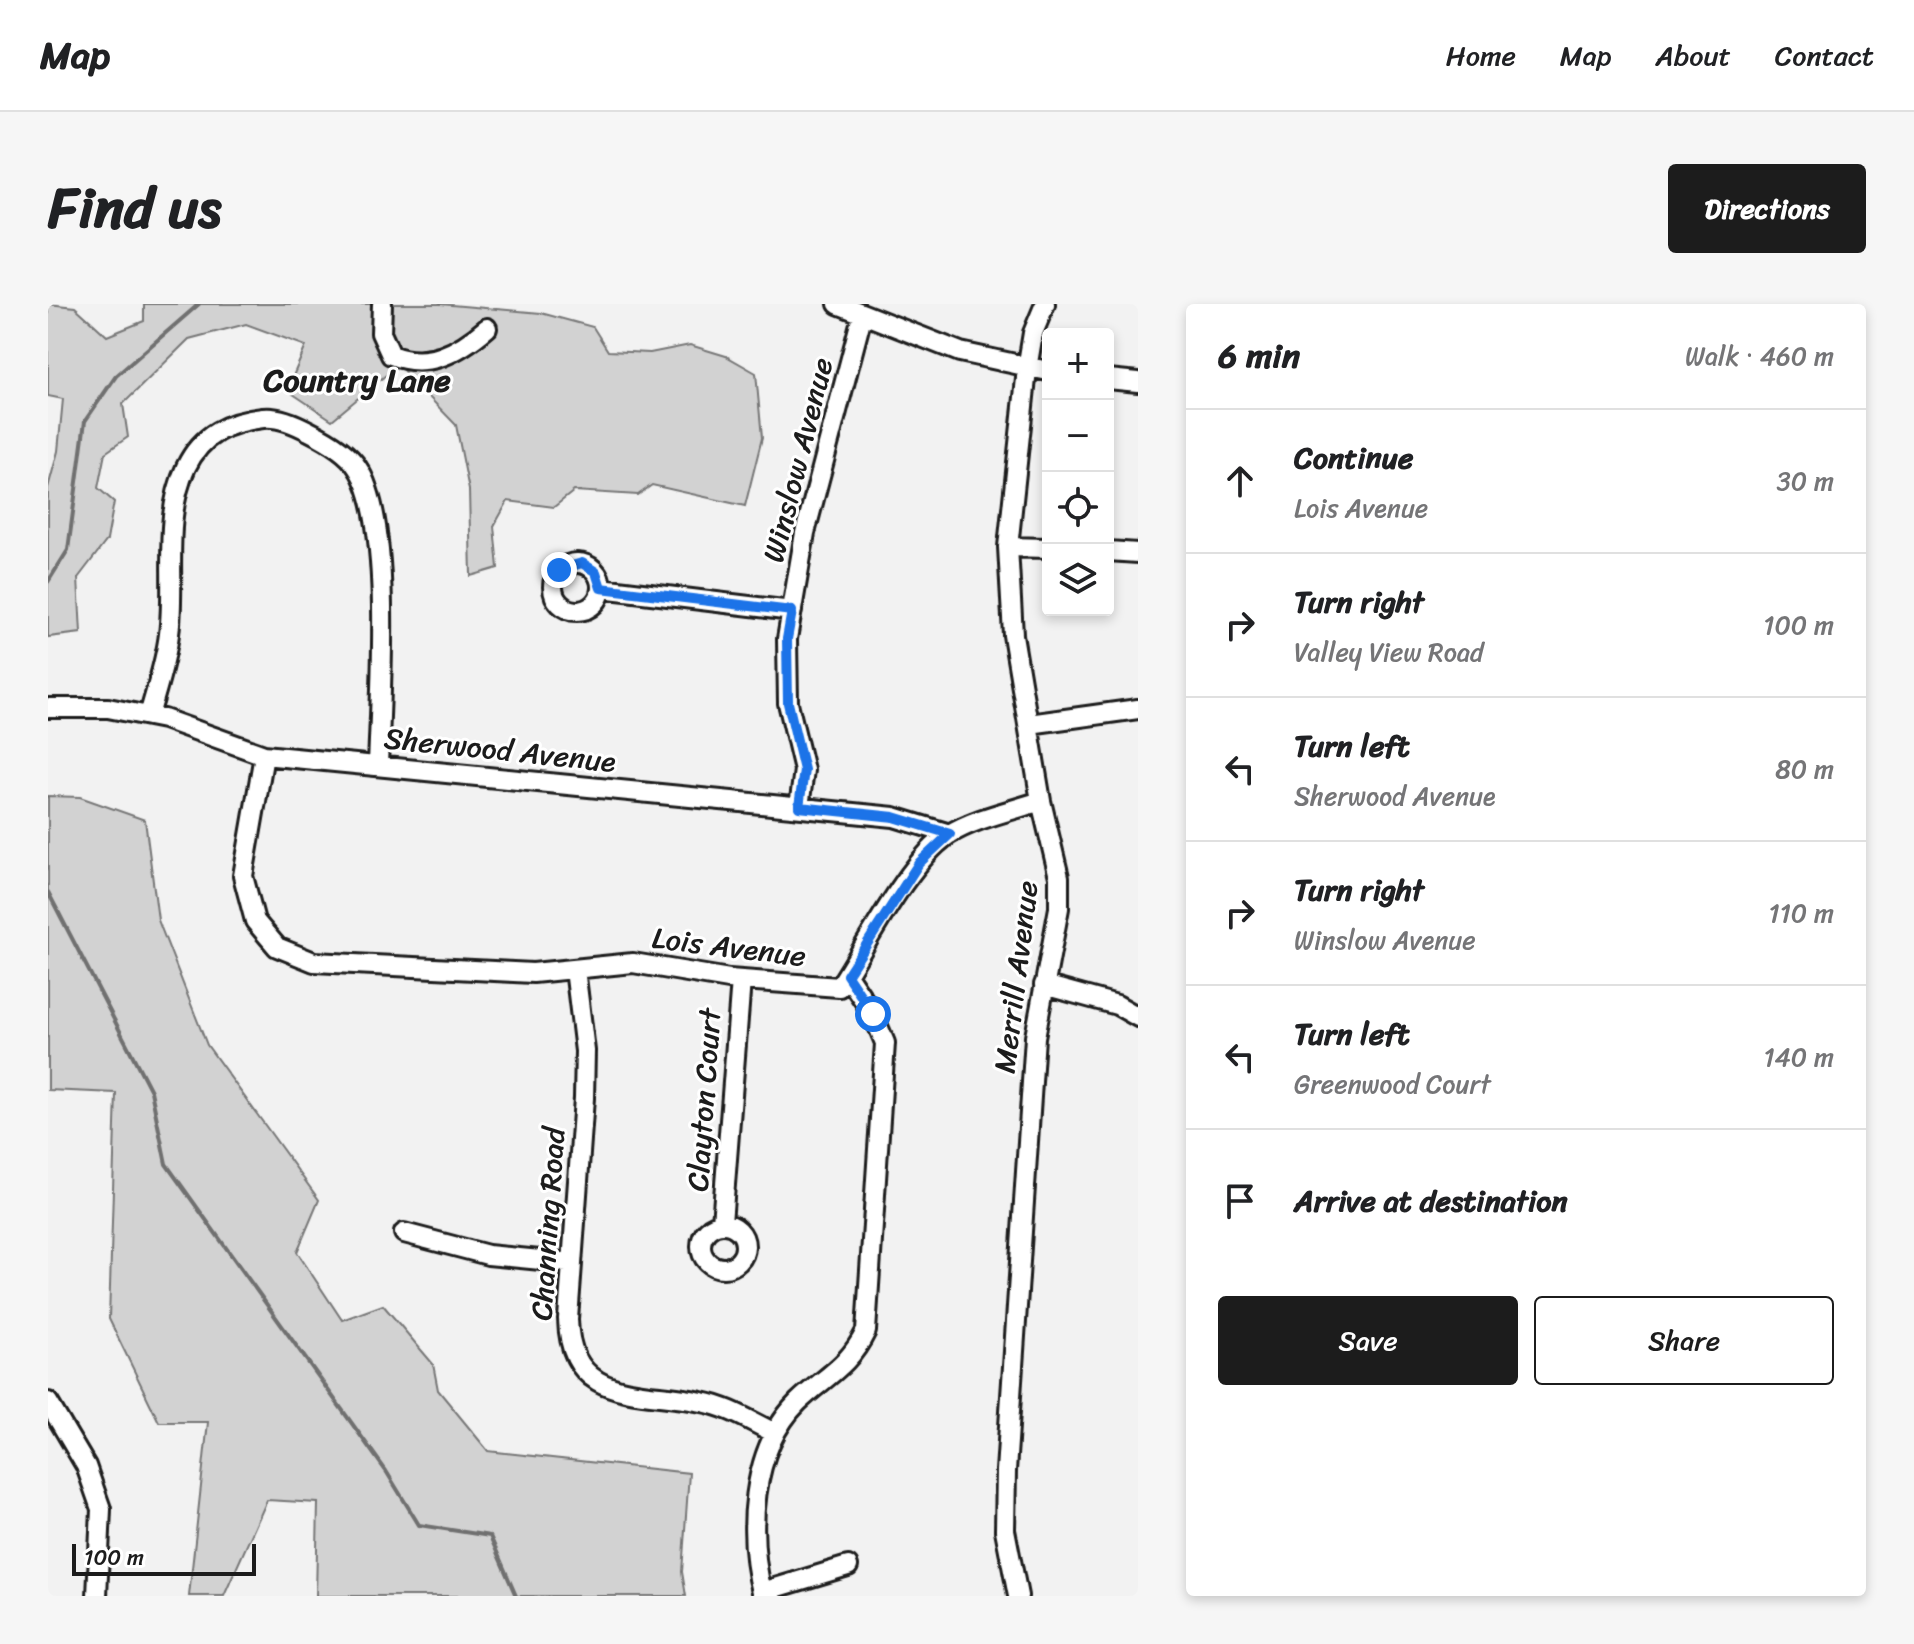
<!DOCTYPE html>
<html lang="en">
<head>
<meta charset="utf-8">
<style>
  :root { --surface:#fff; --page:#f6f6f6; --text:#202124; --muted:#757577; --line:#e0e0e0; --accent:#1c1c1c }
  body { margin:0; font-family:Sriracha,sans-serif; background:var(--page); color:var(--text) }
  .controls { position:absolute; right:24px; top:24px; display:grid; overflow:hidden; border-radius:8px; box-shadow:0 4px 12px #0003 }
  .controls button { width:72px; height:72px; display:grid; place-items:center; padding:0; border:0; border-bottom:2px solid var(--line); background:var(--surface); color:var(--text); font:40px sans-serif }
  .scale { position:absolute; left:24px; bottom:20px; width:184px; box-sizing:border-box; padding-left:8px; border:4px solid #1c1c1c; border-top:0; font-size:22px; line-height:28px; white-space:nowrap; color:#1c1c1c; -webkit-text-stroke:6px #fff; paint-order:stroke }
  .stop { position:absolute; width:24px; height:24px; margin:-18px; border:6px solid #1a73e8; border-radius:50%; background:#fff }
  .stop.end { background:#1a73e8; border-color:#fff; box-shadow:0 2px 8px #0008 }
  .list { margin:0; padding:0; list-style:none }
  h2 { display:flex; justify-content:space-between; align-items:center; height:104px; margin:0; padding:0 32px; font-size:34px }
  h2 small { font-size:26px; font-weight:400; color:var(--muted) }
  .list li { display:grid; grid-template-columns:52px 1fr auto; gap:24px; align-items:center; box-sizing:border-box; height:144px; padding:0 32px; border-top:2px solid var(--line) }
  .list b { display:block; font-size:30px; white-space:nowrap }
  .list p { margin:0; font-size:26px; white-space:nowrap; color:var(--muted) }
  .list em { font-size:26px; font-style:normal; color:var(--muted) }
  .actions { display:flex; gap:16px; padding:24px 32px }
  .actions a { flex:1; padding:18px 0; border:2px solid var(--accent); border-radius:8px; text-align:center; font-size:28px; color:var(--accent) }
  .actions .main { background:var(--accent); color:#fff }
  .icon { flex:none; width:44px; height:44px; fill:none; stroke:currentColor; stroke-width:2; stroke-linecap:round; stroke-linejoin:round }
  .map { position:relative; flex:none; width:1090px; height:1292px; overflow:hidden; border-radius:8px }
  header { display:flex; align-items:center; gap:48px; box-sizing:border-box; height:112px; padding:0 40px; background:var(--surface); border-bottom:2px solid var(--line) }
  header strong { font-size:38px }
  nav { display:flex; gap:44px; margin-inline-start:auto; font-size:28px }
  .intro { display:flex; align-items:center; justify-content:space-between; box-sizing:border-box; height:192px; padding:0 48px }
  h1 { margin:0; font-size:56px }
  .button { padding:20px 36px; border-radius:8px; background:var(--accent); color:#fff; font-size:28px; font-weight:700 }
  main { display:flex; gap:48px; padding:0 48px }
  aside { flex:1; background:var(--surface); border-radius:8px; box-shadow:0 4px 12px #0003 }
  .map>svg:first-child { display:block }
  .green { fill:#d2d2d2; stroke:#777; stroke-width:2 }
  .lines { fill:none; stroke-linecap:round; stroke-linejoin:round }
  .stream { stroke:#707070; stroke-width:4 }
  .minor-casing { stroke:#1c1c1c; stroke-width:24 }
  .minor { stroke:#fff; stroke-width:18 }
  .route { stroke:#1a73e8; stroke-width:10 }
  .labels { text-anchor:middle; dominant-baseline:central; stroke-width:6; stroke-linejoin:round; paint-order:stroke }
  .street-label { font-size:30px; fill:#1c1c1c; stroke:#fff }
  .neighbourhood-label { font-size:32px; font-weight:bold; fill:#1c1c1c; stroke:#fff }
</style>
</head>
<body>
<header>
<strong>Map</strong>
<nav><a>Home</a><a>Map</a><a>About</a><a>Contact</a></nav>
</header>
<div class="intro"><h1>Find us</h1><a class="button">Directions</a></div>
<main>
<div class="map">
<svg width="1090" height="1292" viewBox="0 0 1090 1292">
  <rect width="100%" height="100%" fill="#f2f2f2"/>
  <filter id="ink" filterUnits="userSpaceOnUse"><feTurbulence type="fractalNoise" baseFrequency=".0125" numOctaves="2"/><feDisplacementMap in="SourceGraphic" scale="16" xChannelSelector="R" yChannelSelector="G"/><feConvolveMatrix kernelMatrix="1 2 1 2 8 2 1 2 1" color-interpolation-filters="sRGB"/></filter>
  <g filter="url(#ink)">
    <path class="green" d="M 0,0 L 27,3 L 59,32 L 96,17 L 96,0 L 392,0 L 493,9 L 545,23 L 560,47 L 602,49 L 642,41 L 678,52 L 708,69 L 714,134 L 697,202 L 604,181 L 590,191 L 526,187 L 506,203 L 460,197 L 446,222 L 450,264 L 423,272 L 421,186 L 408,121 L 350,61 L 284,116 L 239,86 L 258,42 L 198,20 L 141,35 L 75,100 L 80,133 L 57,149 L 50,184 L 66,198 L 59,236 L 30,274 L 33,329 L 0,333 L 0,184 L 10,147 L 15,95 L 0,92 Z
      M 0,492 L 32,493 L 97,516 L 110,616 L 159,741 L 271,896 L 249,948 L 294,1016 L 335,1001 L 385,1060 L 390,1086 L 440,1147 L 641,1169 L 634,1268 L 638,1292 L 268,1292 L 270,1199 L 219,1196 L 176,1292 L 141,1292 L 160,1118 L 111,1118 L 61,1015 L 68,789 L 0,786 Z"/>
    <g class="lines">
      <path class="stream" d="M 0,278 L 20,246 L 37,117 L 68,72 L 151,0
        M 0,588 L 103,787 L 118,860 L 338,1167 L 371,1221 L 442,1232 L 468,1292"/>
      <g class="minor-casing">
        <path id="minor" d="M 334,0 L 333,29 L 343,51 C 380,66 411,48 439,24
          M 790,0 L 912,48 L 1000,67
          M 1060,75 L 1090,78
          M 960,243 L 1000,244
          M 1060,247 L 1090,249
          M505 283a24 24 0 1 1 48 0a24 24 0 1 1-48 0Z
          M 553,284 L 744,307
          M 0,404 L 60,404 L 116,415 L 216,451 L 846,513 L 902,530
          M 101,412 C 108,386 118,357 121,330 C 128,275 114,214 138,163 C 154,130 180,118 215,114 C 230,112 248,120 261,127 C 277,135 299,147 309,163 C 346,217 332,394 330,462
          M 981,420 L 1090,405
          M 216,451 L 195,572 L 207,617 L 229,643 L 266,658 L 485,669 L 585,659 L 681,675 L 791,683 C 819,641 859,559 900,531 C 927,514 963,507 993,497
          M 751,503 L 756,466 L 740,399 L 739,335 L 757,229 L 814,12
          M 527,665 L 537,747 L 536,794 L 520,1015 C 522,1101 594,1085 654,1098 C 681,1103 702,1117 727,1129
          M 996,681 L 1069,701 L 1090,713
          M 674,919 L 693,676
          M653 942a22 22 0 1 1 44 0a22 22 0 1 1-44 0Z
          M 356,929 L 440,951 L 524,959
          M 0,1098 L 38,1162 L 53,1205 L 49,1292
          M 714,1288 L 800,1262
          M 715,1292 C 699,1231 702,1146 750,1098 C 777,1072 800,1064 818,1027 L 837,739 L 825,710 L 799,671
          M 970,1292 L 957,1226 L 958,1167 L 987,733 L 1011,604 L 1011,573 L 993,497 L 965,331 L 960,243 L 979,65 L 985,29 L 997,0"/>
      </g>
      <use href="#minor" class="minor"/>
    </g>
  </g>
  <g class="lines" filter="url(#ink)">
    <path class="route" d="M 511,266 L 534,259 L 548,268 L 553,284 L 744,307 L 739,335 L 740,399 L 756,466 L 751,503 L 846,513 L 902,530 L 871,559 L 799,671 L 825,710"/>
  </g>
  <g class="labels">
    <g class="street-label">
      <text transform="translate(750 156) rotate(-76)">Winslow Avenue</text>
      <text transform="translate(452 446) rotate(6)">Sherwood Avenue</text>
      <text transform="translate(681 643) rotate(7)">Lois Avenue</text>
      <text transform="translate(968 673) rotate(-83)">Merrill Avenue</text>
      <text transform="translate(656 796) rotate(-86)">Clayton Court</text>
      <text transform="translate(500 920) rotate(-86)">Channing Road</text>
    </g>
    <g class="neighbourhood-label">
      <text x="309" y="76">Country Lane</text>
    </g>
  </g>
</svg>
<div class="controls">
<button>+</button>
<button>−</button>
<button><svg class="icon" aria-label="locate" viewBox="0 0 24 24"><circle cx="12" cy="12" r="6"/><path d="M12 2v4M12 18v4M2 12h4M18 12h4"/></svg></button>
<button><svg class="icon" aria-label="layers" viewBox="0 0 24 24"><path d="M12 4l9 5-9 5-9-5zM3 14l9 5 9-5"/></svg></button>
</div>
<div class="scale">100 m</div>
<div class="stop" style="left:825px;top:710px"></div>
<div class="stop end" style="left:511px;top:266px"></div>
</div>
<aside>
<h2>6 min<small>Walk · 460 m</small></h2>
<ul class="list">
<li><svg class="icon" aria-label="ahead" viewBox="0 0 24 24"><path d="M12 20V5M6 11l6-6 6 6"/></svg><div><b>Continue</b><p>Lois Avenue</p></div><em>30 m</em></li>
<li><svg class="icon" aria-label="right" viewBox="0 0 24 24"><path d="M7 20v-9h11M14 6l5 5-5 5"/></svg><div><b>Turn right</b><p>Valley View Road</p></div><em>100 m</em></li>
<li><svg class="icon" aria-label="left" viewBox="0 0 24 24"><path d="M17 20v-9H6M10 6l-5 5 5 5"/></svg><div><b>Turn left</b><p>Sherwood Avenue</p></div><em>80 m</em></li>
<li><svg class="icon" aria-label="right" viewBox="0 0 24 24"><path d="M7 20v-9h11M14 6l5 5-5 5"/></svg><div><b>Turn right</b><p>Winslow Avenue</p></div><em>110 m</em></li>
<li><svg class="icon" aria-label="left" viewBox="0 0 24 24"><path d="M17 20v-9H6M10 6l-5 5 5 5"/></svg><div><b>Turn left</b><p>Greenwood Court</p></div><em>140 m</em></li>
<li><svg class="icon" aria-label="arrive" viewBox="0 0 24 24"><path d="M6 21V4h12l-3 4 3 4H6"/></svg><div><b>Arrive at destination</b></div></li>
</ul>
<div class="actions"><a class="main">Save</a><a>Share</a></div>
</aside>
</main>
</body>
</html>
